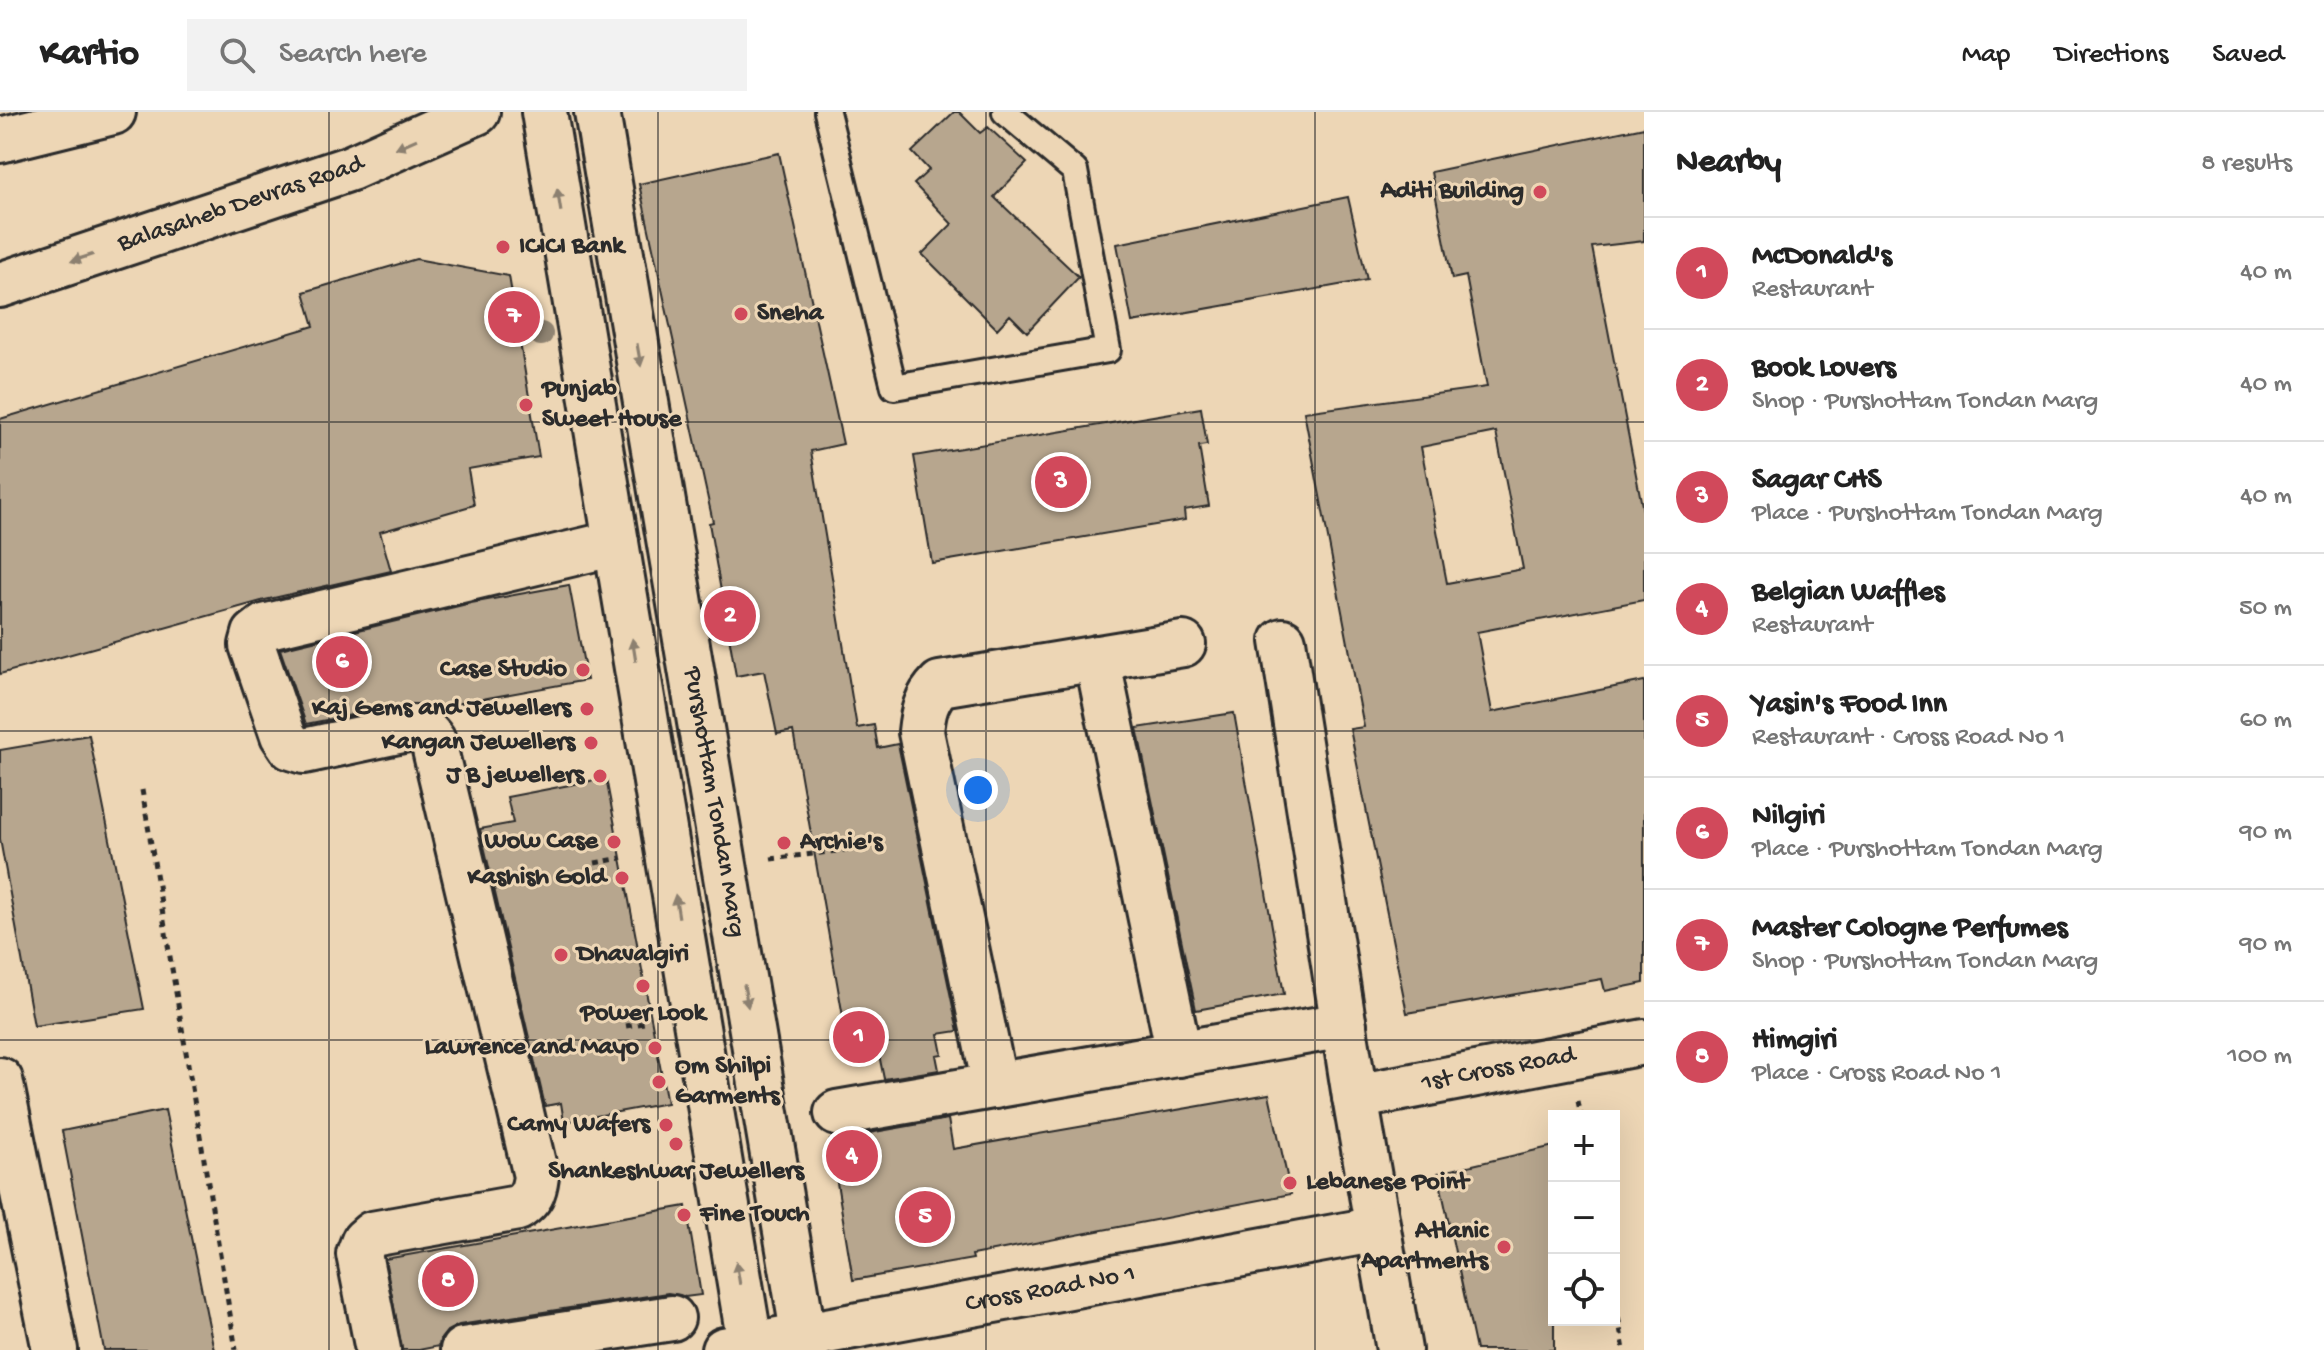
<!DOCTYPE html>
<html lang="en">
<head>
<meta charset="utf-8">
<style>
  :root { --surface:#fff; --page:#f2f2f2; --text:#222; --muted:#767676; --line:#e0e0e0; --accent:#d1495b }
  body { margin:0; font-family:"Gochi Hand",sans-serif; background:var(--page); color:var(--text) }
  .controls { position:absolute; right:24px; bottom:24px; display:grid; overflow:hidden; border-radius:0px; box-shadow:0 8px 32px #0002 }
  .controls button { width:72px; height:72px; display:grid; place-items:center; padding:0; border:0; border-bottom:2px solid var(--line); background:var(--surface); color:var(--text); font:40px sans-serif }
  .you { position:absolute; left:978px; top:678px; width:28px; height:28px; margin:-20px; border:6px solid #fff; border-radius:50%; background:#1a73e8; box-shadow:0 0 0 12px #1a73e833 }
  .badge { display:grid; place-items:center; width:52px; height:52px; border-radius:50%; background:var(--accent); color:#fff; font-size:26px; font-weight:700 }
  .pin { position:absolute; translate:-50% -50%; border:4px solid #fff; box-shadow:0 2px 8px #0006 }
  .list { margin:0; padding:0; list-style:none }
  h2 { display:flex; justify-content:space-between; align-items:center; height:104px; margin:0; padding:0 32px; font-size:34px }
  h2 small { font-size:26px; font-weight:400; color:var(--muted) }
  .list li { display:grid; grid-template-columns:52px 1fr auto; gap:24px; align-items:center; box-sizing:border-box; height:112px; padding:0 32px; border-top:2px solid var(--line) }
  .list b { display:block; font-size:30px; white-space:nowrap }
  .list p { margin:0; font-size:26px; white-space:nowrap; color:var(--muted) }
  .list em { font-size:26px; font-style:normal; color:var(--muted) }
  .icon { flex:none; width:44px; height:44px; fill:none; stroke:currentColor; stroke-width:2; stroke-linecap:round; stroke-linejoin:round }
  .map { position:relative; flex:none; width:1644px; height:1238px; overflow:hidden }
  header { display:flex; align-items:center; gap:48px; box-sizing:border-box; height:112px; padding:0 40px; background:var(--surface); border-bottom:2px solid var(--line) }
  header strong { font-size:38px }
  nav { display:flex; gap:44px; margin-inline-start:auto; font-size:28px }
  .search { width:560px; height:72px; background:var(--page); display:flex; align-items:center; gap:20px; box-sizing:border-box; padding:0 28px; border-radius:0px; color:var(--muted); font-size:30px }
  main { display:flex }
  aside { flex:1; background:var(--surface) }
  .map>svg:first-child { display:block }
  .building { fill:#b7a68e; stroke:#2b2b2b; stroke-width:2; fill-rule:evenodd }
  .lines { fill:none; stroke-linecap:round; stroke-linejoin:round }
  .lane-casing { stroke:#2b2b2b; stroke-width:30 }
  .street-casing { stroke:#2b2b2b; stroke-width:50 }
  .secondary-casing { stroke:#2b2b2b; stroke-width:50 }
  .path { stroke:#2b2b2b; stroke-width:5; stroke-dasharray:6 6; stroke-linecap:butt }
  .lane { stroke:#edd6b5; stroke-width:24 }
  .street { stroke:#edd6b5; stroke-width:44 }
  .secondary { stroke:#edd6b5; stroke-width:44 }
  .tree { fill:#908472 }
  .oneway { fill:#8c8070 }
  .grid { fill:none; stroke:#2b2b2b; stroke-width:2; stroke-opacity:0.55 }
  .poi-dot { fill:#d1495b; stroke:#edd6b5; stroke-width:3 }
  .labels { text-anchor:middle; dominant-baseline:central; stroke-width:6; stroke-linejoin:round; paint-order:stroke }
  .poi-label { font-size:26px; font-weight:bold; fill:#2b2b2b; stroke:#edd6b5; text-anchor:end }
  .street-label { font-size:26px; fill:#2b2b2b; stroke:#edd6b5 }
</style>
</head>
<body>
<header>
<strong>Kartio</strong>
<div class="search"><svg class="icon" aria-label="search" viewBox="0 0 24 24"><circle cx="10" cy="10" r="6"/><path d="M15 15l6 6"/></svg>Search here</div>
<nav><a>Map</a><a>Directions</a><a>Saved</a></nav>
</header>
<main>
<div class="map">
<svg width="1644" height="1238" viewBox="0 0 1644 1238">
  <rect width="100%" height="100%" fill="#edd6b5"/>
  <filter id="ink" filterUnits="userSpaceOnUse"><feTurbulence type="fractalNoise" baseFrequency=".0125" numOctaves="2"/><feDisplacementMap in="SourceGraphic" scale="16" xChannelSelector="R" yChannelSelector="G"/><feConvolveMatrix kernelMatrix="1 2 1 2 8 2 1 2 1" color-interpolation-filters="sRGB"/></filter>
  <g filter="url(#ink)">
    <path class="building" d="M 954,0 L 959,0 L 980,21 L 988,15 L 1027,51 L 994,85 L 1079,165 L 1027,220 L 1010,203 L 997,217 L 922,142 L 952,112 L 914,72 L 929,58 L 912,40 Z
      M 1644,15 L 1644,129 L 1592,135 L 1644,404 L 1644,488 L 1477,520 L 1492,600 L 1644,569 L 1644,871 L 1605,879 L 1602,867 L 1407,901 L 1350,617 L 1364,615 L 1304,300 L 1487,275 L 1466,164 L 1452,167 L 1431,60 ZM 1496,320 L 1523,457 L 1447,471 L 1421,335 Z
      M 779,41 L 843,332 L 811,339 L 857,616 L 874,613 L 878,636 L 898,632 L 958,919 L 938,922 L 942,942 L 936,943 L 939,958 L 884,967 L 877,933 L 849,939 L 793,619 L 777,622 L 764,559 L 736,564 L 709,411 L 713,410 L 639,72 Z
      M 1348,85 L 1367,168 L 1132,210 L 1117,132 Z
      M 416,147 L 509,164 L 539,345 L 468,357 L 474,393 L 380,420 L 391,459 L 265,488 L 0,562 L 0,307 L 314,214 L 304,180 Z
      M 1201,296 L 1207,333 L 1199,334 L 1209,394 L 1184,398 L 1185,408 L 932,451 L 914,344 Z
      M 569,473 L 587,568 L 433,596 L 420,592 L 407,592 L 306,612 L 280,537 L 471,491 Z
      M 1234,601 L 1284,882 L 1196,898 L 1137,616 Z
      M 89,623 L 144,897 L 34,914 L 0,727 L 0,638 Z
      M 606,666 L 667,991 L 564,1010 L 561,991 L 545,994 L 480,717 L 513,711 L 507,685 Z
      M 1269,982 L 1291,1082 L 972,1143 L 973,1147 L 853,1168 L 830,1028 L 948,1007 L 953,1037 Z
      M 165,998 L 214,1238 L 104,1238 L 62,1019 Z
      M 1554,1034 L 1554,1238 L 1476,1238 L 1438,1061 Z
      M 686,1094 L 701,1183 L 685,1185 L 680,1183 L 668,1181 L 459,1213 L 447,1219 L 440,1228 L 439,1234 L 419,1238 L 402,1238 L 385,1147 Z"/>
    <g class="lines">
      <g class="lane-casing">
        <path id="lane" d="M 827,0 L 894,275 L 1108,238 L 1075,59 L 1005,0"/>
      </g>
      <g class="street-casing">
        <g id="street">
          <path d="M 1283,529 L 1355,985 L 1399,1238"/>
          <path d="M 1097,546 L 1179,942"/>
          <path d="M 0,968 L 55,1238"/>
          <path d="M 995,974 L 921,620 C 923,600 926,586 940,572 L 1183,532"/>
          <path id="s1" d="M 1355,985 L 1644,930"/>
          <path d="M 837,1001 L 1344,913"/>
          <path d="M 378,1238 L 359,1142 L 364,1129 L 372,1122 L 518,1096 C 531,1087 534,1080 536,1064 L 433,629 C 427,620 423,616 412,616 L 304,639 L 291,635 L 283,623 L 252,533 L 255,522 L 264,515 L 616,431"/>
          <path d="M 463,1238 L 672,1206"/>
          <path id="s2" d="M 724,1238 L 1378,1117"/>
        </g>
      </g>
      <g class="secondary-casing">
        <g id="secondary">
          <path d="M 544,0 L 751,1238"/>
          <path id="s3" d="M 597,0 L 806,1238"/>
          <path d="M 0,28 L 113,0"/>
          <path id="s4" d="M 0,173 L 351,56 L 477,0"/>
        </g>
      </g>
      <path class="path" d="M 142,678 L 236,1238
        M 771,747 L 845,738
        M 595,751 L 621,746
        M 626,914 L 649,910
        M 1578,989 L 1581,1004
        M 1614,1182 L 1624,1238"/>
      <use href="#lane" class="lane"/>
      <use href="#street" class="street"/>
      <use href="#secondary" class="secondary"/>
    </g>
    <circle class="tree" cx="541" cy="222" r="12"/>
    <defs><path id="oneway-solid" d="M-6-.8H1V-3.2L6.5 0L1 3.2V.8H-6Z" transform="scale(2)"/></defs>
    <g class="oneway">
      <use href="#oneway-solid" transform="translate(406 32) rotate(156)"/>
      <use href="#oneway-solid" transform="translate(559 88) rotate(-99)"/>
      <use href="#oneway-solid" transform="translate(82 146) rotate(162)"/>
      <use href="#oneway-solid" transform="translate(639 243) rotate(80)"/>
      <use href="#oneway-solid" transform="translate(634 538) rotate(-99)"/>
      <use href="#oneway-solid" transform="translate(677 794) rotate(-99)"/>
      <use href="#oneway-solid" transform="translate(746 884) rotate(80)"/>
      <use href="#oneway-solid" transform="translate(738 1161) rotate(-99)"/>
    </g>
  </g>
  <path class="grid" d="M 329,0 L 329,1238M 658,0 L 658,1238M 986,0 L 986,1238M 1315,0 L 1315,1238M 0,310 L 1644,310M 0,619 L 1644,619M 0,928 L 1644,928"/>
  <g class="poi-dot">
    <circle cx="1540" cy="80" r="8"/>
    <circle cx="503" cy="135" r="8"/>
    <circle cx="741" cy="202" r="8"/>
    <circle cx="526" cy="293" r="8"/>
    <circle cx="583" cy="558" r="8"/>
    <circle cx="587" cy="597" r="8"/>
    <circle cx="591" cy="631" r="8"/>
    <circle cx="600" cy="664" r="8"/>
    <circle cx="614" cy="730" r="8"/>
    <circle cx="784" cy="731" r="8"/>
    <circle cx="622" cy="766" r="8"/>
    <circle cx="561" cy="843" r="8"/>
    <circle cx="643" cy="874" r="8"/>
    <circle cx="655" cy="936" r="8"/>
    <circle cx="659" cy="970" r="8"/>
    <circle cx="666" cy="1013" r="8"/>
    <circle cx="676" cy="1032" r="8"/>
    <circle cx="1290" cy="1071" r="8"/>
    <circle cx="684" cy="1103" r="8"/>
    <circle cx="1504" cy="1135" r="8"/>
  </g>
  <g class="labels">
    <g class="poi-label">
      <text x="1524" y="80">Aditi Building</text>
      <text x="519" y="135" text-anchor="start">ICICI Bank</text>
      <text x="757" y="202" text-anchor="start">Sneha</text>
      <text x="542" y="278" text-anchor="start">Punjab<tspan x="542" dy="30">Sweet House</tspan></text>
      <text x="567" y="558">Case Studio</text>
      <text x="571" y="597">Kaj Gems and Jewellers</text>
      <text x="575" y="631">Kangan Jewellers</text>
      <text x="584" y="664">J B jewellers</text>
      <text x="598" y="730">Wow Case</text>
      <text x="800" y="731" text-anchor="start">Archie's</text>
      <text x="606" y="766">Kashish Gold</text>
      <text x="577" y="843" text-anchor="start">Dhavalgiri</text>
      <text x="643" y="902" text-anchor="middle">Power Look</text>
      <text x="639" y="936">Lawrence and Mayo</text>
      <text x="675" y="955" text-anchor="start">Om Shilpi<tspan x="675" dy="30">Garments</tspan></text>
      <text x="650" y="1013">Camy Wafers</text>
      <text x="676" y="1060" text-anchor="middle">Shankeshwar Jewellers</text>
      <text x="1306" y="1071" text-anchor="start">Lebanese Point</text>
      <text x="700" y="1103" text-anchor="start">Fine Touch</text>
      <text x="1488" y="1120">Atlanic<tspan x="1488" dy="30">Apartments</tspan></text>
    </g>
    <g class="street-label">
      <text stroke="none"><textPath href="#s4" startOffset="254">Balasaheb Devras Road</textPath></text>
      <text stroke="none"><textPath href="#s3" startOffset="700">Purshottam Tondan Marg</textPath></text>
      <text stroke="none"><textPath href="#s1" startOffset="146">1st Cross Road</textPath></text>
      <text stroke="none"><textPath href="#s2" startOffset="332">Cross Road No 1</textPath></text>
    </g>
  </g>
</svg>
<div class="controls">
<button>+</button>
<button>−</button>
<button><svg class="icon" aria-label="locate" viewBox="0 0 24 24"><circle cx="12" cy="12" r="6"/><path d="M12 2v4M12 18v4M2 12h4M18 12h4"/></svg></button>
</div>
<div class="you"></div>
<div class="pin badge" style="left:859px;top:925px">1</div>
<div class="pin badge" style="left:730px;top:504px">2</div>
<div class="pin badge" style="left:1061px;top:370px">3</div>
<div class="pin badge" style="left:852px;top:1044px">4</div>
<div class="pin badge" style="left:925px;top:1105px">5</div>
<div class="pin badge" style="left:342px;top:550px">6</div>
<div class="pin badge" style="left:514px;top:205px">7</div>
<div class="pin badge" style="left:448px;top:1169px">8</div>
</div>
<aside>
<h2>Nearby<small>8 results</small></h2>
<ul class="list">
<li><span class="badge">1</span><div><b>McDonald's</b><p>Restaurant</p></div><em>40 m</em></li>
<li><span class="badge">2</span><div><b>Book Lovers</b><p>Shop · Purshottam Tondan Marg</p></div><em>40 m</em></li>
<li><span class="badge">3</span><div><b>Sagar CHS</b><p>Place · Purshottam Tondan Marg</p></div><em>40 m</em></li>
<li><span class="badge">4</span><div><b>Belgian Waffles</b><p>Restaurant</p></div><em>50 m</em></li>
<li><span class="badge">5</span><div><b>Yasin's Food Inn</b><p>Restaurant · Cross Road No 1</p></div><em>60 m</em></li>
<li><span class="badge">6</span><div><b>Nilgiri</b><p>Place · Purshottam Tondan Marg</p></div><em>90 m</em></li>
<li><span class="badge">7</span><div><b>Master Cologne Perfumes</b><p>Shop · Purshottam Tondan Marg</p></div><em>90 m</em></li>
<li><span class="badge">8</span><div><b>Himgiri</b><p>Place · Cross Road No 1</p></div><em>100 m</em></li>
</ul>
</aside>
</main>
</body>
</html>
